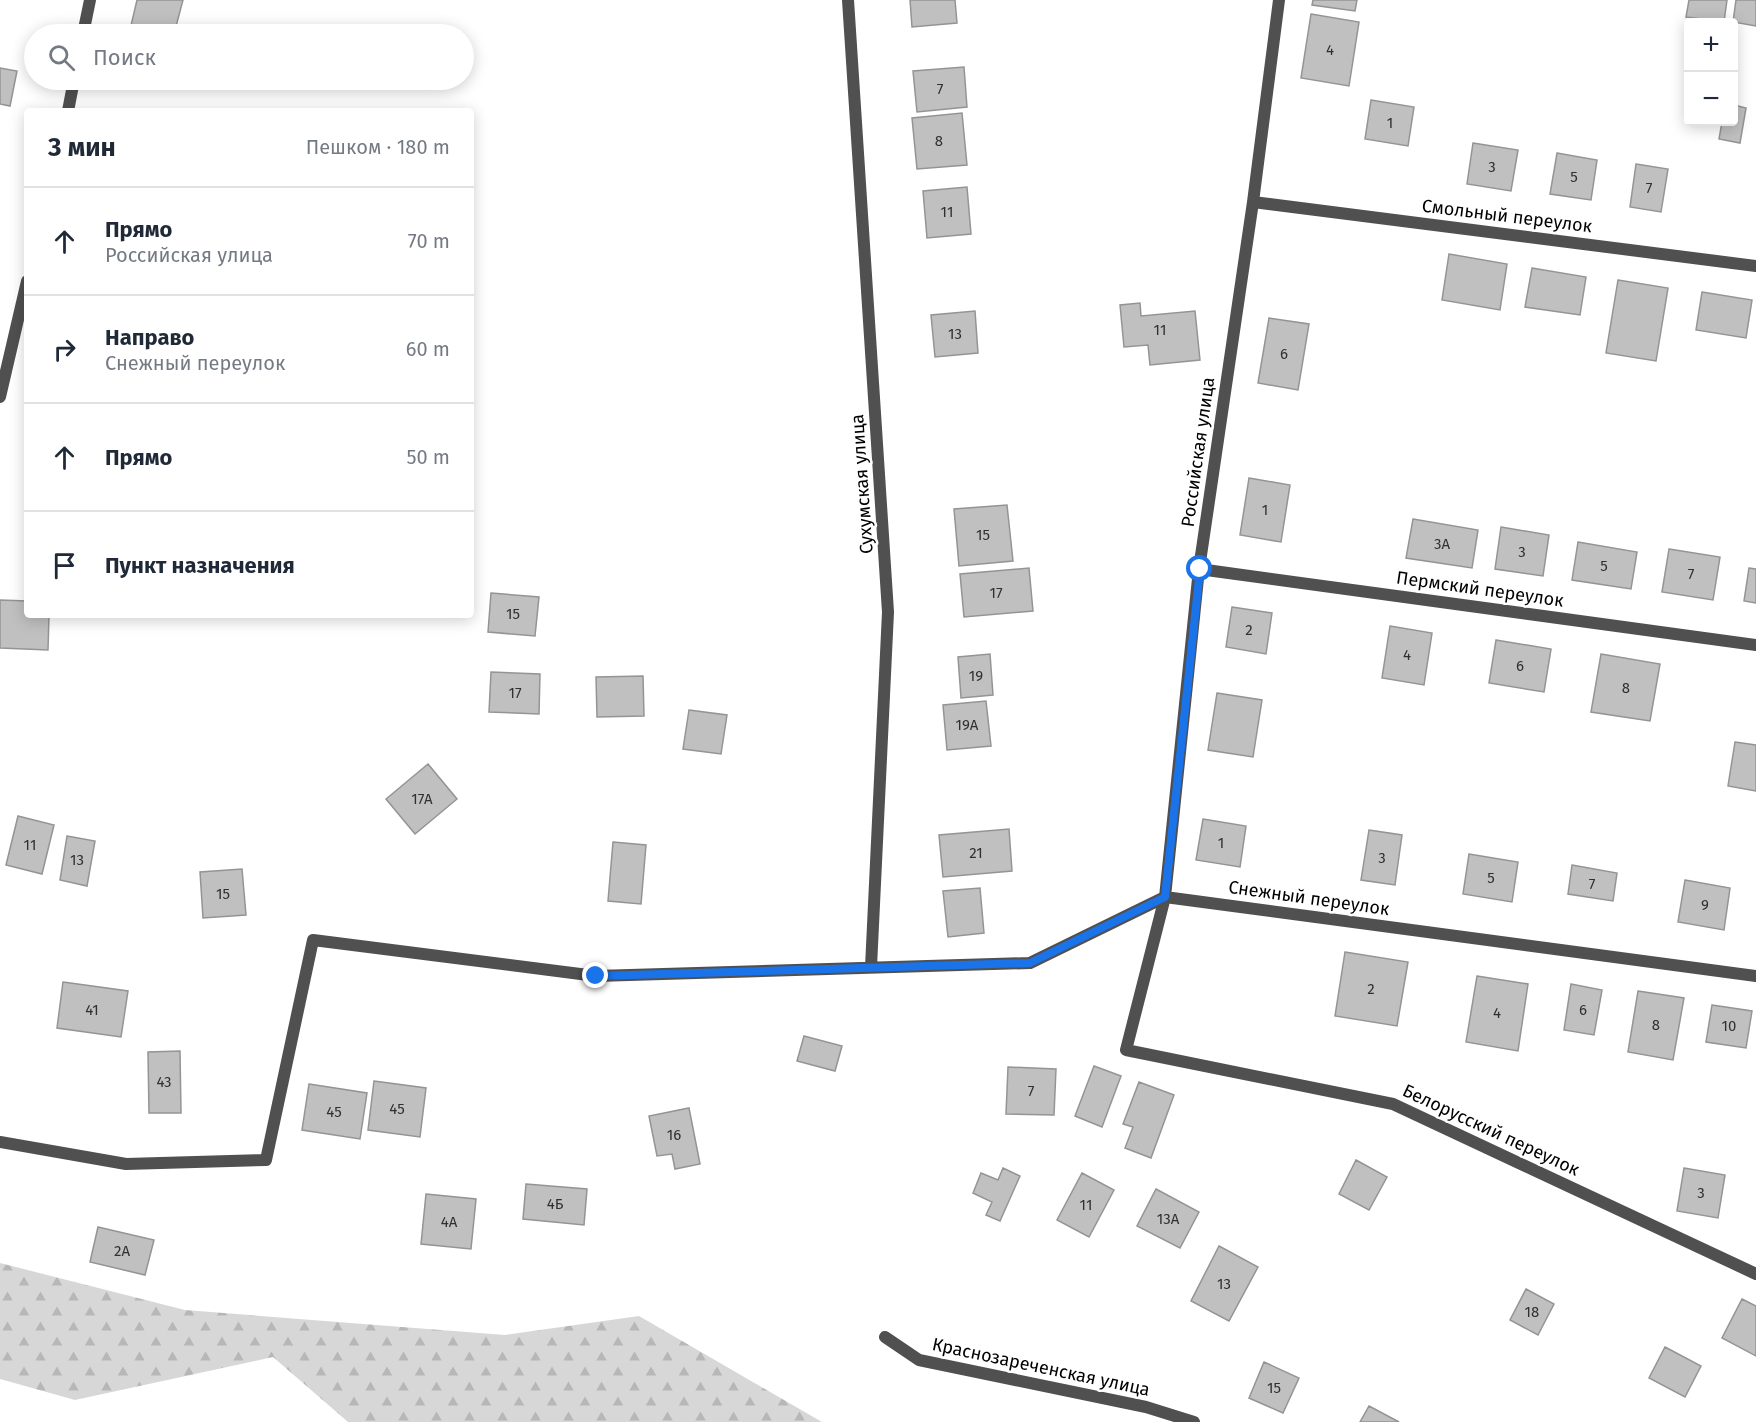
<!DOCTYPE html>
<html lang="ru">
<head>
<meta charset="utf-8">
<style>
  :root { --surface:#fff; --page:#f2f2f3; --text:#1f2937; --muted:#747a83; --line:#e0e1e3 }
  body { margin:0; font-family:"Fira Sans",sans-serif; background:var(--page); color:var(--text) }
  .controls { position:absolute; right:18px; top:18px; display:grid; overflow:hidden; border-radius:6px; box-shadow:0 3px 15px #0003 }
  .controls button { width:54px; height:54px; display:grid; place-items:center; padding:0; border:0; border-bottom:2px solid var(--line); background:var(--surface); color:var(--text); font:30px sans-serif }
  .stop { position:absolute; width:18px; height:18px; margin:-14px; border:4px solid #1a73e8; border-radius:50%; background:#fff }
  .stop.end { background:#1a73e8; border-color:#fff; box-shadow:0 2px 6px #0008 }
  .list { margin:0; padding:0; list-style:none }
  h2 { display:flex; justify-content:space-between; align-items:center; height:78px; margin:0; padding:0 24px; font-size:26px }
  h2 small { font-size:20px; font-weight:400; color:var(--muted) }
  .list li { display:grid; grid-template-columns:39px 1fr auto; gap:18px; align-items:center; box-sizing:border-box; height:108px; padding:0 24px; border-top:2px solid var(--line) }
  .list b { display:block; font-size:22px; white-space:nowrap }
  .list p { margin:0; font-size:20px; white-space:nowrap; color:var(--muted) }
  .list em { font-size:20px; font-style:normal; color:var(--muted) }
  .icon { flex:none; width:33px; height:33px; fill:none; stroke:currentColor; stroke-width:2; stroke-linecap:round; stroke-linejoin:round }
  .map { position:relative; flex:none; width:1756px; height:1422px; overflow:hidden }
  .search { position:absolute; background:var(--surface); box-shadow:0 3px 15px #0003; left:24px; top:24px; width:450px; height:66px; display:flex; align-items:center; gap:15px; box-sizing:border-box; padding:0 21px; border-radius:33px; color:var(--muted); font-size:22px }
  .panel { position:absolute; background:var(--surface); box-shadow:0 3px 15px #0003; left:24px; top:108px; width:450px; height:510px; border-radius:6px }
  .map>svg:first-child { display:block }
  .forest { fill:url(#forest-firs) }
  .building { fill:#c0c0c0; stroke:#949494; stroke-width:1.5 }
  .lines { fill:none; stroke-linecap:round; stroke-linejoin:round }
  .minor { stroke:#505050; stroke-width:12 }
  .route { stroke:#1a73e8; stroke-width:8 }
  .labels { text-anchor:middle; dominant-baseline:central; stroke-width:5; stroke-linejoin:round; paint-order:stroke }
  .number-label { font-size:15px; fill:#303030 }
  .street-label { font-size:18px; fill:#000; stroke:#fff }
</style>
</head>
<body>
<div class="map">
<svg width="1756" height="1422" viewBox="0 0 1756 1422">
  <defs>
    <pattern id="forest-firs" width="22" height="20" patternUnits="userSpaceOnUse" patternTransform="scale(1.5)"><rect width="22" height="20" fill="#d7d7d7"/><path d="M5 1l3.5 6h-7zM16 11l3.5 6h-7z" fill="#b7b7b7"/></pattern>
  </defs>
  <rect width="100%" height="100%" fill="#fff"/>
  <path class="forest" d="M 0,1263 L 185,1310 L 505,1335 L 639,1316 L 822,1422 L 348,1422 L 273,1357 L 75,1400 L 0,1379 Z"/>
  <path class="building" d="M 137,0 L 183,0 L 174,34 L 129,34 Z
    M 910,0 L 955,0 L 957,23 L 912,27 Z
    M 1313,0 L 1357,0 L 1355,11 L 1312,5 Z
    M 1689,0 L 1727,0 L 1724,22 L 1686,17 Z
    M 1736,0 L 1756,0 L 1756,26 L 1733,22 Z
    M 1311,14 L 1359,22 L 1349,86 L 1301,78 Z
    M 964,67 L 967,107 L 917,112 L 913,71 Z
    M 0,68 L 17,71 L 10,106 L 0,104 Z
    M 1371,100 L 1414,107 L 1408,146 L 1365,139 Z
    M 1734,105 L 1746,108 L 1740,143 L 1719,139 L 1722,122 L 1734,122 Z
    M 962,113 L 967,165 L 917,169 L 912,118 Z
    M 1473,143 L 1518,150 L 1511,191 L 1467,184 Z
    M 1557,153 L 1597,160 L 1591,200 L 1550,194 Z
    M 1636,164 L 1668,169 L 1661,212 L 1630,207 Z
    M 967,187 L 971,234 L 927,238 L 923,191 Z
    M 1449,254 L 1507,264 L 1500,310 L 1442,300 Z
    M 1532,268 L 1586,277 L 1580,315 L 1525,307 Z
    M 1618,280 L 1668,288 L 1656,361 L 1606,353 Z
    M 1702,292 L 1752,300 L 1746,338 L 1696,330 Z
    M 1140,303 L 1141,316 L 1195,311 L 1200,360 L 1150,365 L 1148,345 L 1124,347 L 1120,305 Z
    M 975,311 L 978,353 L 935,357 L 931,315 Z
    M 1269,318 L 1309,324 L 1298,390 L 1258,383 Z
    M 1249,478 L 1290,485 L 1281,542 L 1240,535 Z
    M 1007,505 L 1013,561 L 959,566 L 954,509 Z
    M 1413,519 L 1478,530 L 1472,568 L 1406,558 Z
    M 1501,527 L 1549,535 L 1543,576 L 1495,569 Z
    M 1578,542 L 1637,552 L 1631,589 L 1572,580 Z
    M 1669,549 L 1720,557 L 1713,600 L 1662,592 Z
    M 1029,568 L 1033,611 L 964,617 L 960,574 Z
    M 1749,568 L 1756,569 L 1756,603 L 1744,601 Z
    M 491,593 L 539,597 L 535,636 L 488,632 Z
    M 0,600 L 27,601 L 27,615 L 49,615 L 48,650 L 0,648 Z
    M 1232,607 L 1272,613 L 1266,654 L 1226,647 Z
    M 1390,626 L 1432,633 L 1424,685 L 1382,678 Z
    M 1496,640 L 1551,649 L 1544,692 L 1489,683 Z
    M 990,654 L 993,695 L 961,698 L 958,657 Z
    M 1601,654 L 1660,664 L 1650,721 L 1591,712 Z
    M 491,672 L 540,674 L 539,714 L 489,712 Z
    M 643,676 L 644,716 L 597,717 L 596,677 Z
    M 1217,693 L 1262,700 L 1253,757 L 1208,750 Z
    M 986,701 L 991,746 L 947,750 L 943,705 Z
    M 689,710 L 727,715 L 721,754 L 683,749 Z
    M 1735,742 L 1756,745 L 1756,791 L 1728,786 Z
    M 428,764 L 457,799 L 415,834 L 386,799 Z
    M 18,816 L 54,825 L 42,874 L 6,865 Z
    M 1203,819 L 1246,826 L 1240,867 L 1196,860 Z
    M 1009,829 L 1012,871 L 943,877 L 939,835 Z
    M 1369,830 L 1402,835 L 1395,885 L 1361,880 Z
    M 67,836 L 95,841 L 87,886 L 60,880 Z
    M 613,842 L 646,845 L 641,904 L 608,901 Z
    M 1469,854 L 1518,862 L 1512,902 L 1463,894 Z
    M 1572,865 L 1617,873 L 1613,901 L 1568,894 Z
    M 242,869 L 246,915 L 203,918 L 200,872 Z
    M 1685,880 L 1730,888 L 1724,930 L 1678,922 Z
    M 980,888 L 984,933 L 948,937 L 943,891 Z
    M 1345,952 L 1408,962 L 1397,1026 L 1335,1016 Z
    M 1477,976 L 1528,984 L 1518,1051 L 1466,1042 Z
    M 63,982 L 128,991 L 121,1037 L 57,1028 Z
    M 1571,984 L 1602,990 L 1594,1035 L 1564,1030 Z
    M 1638,991 L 1684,998 L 1673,1060 L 1628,1052 Z
    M 1712,1005 L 1752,1011 L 1746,1048 L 1706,1042 Z
    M 804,1036 L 842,1046 L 835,1071 L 797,1061 Z
    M 180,1051 L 181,1113 L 149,1113 L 148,1052 Z
    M 1094,1066 L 1121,1076 L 1102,1127 L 1075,1116 Z
    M 1008,1067 L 1056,1069 L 1054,1115 L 1006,1114 Z
    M 374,1081 L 426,1088 L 420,1137 L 368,1130 Z
    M 1139,1082 L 1174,1095 L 1151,1158 L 1125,1148 L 1133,1127 L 1123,1124 Z
    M 309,1084 L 367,1093 L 360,1139 L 302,1130 Z
    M 689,1108 L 700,1164 L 675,1169 L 672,1154 L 657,1156 L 649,1116 Z
    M 1356,1160 L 1387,1177 L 1369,1210 L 1339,1194 Z
    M 1003,1168 L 1020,1176 L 1000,1221 L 986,1215 L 992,1202 L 973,1193 L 981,1173 L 998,1180 Z
    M 1684,1168 L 1725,1175 L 1718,1218 L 1677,1211 Z
    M 1082,1173 L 1114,1190 L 1089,1237 L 1057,1220 Z
    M 526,1184 L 587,1189 L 584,1225 L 523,1219 Z
    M 1156,1189 L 1199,1212 L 1180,1248 L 1137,1226 Z
    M 426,1194 L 476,1199 L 471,1249 L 421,1244 Z
    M 98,1227 L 154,1240 L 145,1275 L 90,1262 Z
    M 1219,1246 L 1258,1267 L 1229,1321 L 1191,1301 Z
    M 1526,1289 L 1554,1304 L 1538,1335 L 1510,1320 Z
    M 1742,1299 L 1756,1306 L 1756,1356 L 1722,1338 Z
    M 1665,1347 L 1701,1366 L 1685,1397 L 1649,1378 Z
    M 1264,1362 L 1299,1378 L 1283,1413 L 1249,1398 Z
    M 1369,1406 L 1399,1422 L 1360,1422 Z"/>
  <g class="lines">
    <path class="minor" d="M 848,0 L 888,612 L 871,967
      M 1279,0 L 1253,202 L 1199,569 L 1165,897 L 1126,1050 L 1393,1104 L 1756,1274
      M 83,34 L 90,0
      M 68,111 L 74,80
      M 1253,202 L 1756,266
      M 0,397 L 27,281
      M 1199,569 L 1756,645
      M 0,1142 L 126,1164 L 266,1160 L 313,940 L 596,976 L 1030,963 L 1165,897 L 1756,976
      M 885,1337 L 919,1360 L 1146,1407 L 1194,1422"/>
  </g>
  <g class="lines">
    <path class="route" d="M 596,976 L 1030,963 L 1165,897 L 1200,569"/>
  </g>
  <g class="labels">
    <g class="number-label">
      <text x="1330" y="50">4</text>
      <text x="940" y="89">7</text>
      <text x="1390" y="123">1</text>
      <text x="939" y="141">8</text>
      <text x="1492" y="167">3</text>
      <text x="1574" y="177">5</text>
      <text x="1649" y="188">7</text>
      <text x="947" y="212">11</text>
      <text x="1160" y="330">11</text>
      <text x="955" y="334">13</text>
      <text x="1284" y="354">6</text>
      <text x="1265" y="510">1</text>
      <text x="983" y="535">15</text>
      <text x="1442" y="544">3А</text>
      <text x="1522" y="552">3</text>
      <text x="1604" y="566">5</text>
      <text x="1691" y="574">7</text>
      <text x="996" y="593">17</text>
      <text x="513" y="614">15</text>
      <text x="1249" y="630">2</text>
      <text x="1407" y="655">4</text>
      <text x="1520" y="666">6</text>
      <text x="976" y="676">19</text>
      <text x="1626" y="688">8</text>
      <text x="515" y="693">17</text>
      <text x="967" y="725">19А</text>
      <text x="422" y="799">17А</text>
      <text x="1221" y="843">1</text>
      <text x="30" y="845">11</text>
      <text x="976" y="853">21</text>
      <text x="1382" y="858">3</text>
      <text x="77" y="860">13</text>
      <text x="1491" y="878">5</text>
      <text x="1592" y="884">7</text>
      <text x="223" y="894">15</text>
      <text x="1705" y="905">9</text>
      <text x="1371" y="989">2</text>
      <text x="92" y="1010">41</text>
      <text x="1583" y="1010">6</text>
      <text x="1497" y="1013">4</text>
      <text x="1656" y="1025">8</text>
      <text x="1729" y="1026">10</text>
      <text x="164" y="1082">43</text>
      <text x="1031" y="1091">7</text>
      <text x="397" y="1109">45</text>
      <text x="334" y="1112">45</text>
      <text x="674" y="1135">16</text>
      <text x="1701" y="1193">3</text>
      <text x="555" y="1204">4Б</text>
      <text x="1086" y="1205">11</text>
      <text x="1168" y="1219">13А</text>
      <text x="449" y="1222">4А</text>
      <text x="122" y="1251">2А</text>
      <text x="1224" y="1284">13</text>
      <text x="1532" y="1312">18</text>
      <text x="1274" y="1388">15</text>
    </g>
    <g class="street-label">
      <text transform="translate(1507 216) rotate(7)">Смольный переулок</text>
      <text transform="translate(1198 452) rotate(-82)">Российская улица</text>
      <text transform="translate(862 484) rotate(-94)">Сухумская улица</text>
      <text transform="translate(1480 589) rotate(8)">Пермский переулок</text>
      <text transform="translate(1309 898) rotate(8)">Снежный переулок</text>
      <text transform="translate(1491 1130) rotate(25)">Белорусский переулок</text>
      <text transform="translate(1041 1367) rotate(12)">Краснозареченская улица</text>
    </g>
  </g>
</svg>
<div class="controls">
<button>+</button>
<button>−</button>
</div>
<div class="stop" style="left:1200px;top:569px"></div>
<div class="stop end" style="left:596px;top:976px"></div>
<div class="search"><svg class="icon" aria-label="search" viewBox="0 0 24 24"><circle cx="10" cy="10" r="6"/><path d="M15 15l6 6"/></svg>Поиск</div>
<section class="panel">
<h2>3 мин<small>Пешком · 180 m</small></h2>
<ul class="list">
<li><svg class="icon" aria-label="ahead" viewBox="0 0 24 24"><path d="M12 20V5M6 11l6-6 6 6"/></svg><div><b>Прямо</b><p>Российская улица</p></div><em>70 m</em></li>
<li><svg class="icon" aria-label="right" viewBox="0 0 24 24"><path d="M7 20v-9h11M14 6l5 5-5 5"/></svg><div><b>Направо</b><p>Снежный переулок</p></div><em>60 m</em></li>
<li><svg class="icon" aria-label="ahead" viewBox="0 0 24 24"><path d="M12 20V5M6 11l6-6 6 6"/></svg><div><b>Прямо</b></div><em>50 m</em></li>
<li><svg class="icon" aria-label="arrive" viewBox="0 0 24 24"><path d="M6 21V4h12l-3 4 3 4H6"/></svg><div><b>Пункт назначения</b></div></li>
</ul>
</section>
</div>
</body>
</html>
